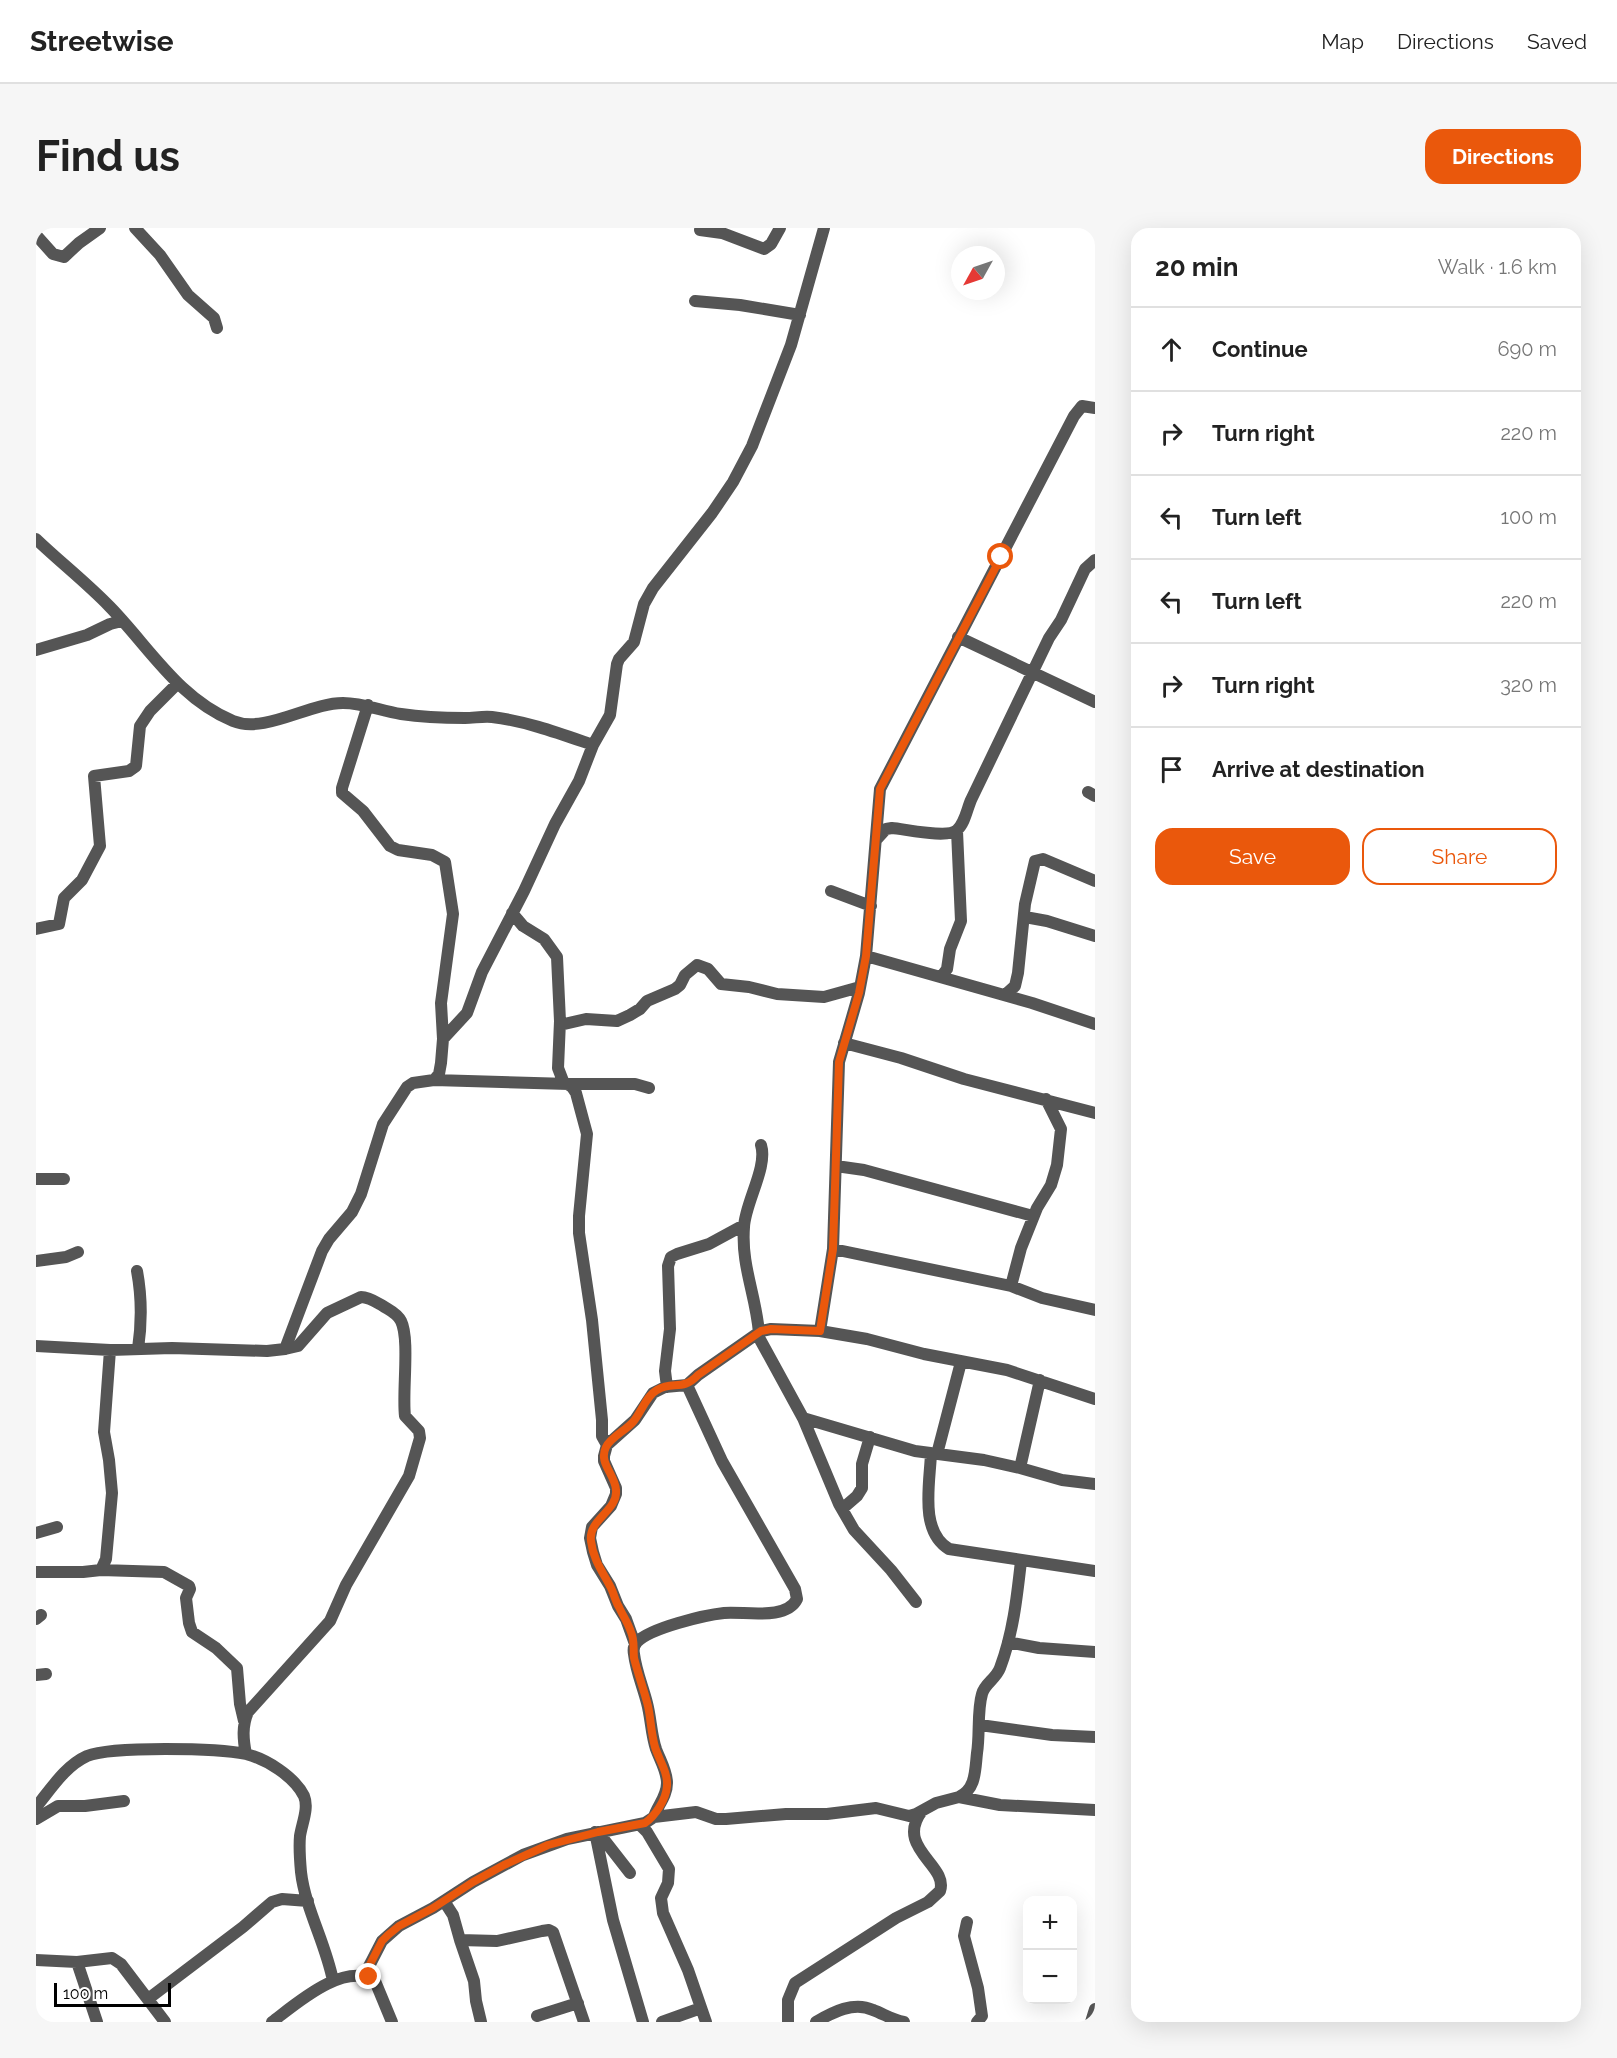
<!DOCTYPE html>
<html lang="en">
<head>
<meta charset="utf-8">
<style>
  :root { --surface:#fff; --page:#f6f6f6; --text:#222; --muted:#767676; --line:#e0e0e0; --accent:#ea580c }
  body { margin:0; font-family:Raleway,sans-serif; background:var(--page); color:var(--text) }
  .controls { position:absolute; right:18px; bottom:18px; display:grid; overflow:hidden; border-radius:12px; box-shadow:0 6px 24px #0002 }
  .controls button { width:54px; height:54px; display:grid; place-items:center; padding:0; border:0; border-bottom:2px solid var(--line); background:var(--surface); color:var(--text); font:30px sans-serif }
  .compass { position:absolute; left:915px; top:18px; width:54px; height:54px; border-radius:50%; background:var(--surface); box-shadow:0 6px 24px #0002; rotate:230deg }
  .scale { position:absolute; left:18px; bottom:15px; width:117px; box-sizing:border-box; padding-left:6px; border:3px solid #000; border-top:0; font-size:16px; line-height:21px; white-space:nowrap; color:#000; -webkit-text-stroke:4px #fff; paint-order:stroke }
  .stop { position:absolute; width:18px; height:18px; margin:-14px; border:4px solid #ea580c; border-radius:50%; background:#fff }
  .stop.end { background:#ea580c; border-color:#fff; box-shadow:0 2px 6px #0008 }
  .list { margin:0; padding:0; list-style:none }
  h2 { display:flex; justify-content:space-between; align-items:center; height:78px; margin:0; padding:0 24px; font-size:26px }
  h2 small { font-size:20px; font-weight:400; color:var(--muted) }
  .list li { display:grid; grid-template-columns:39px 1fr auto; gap:18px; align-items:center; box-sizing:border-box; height:84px; padding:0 24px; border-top:2px solid var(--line) }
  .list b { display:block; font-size:22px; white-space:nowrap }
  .list em { font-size:20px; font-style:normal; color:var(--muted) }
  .actions { display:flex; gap:12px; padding:18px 24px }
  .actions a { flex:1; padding:14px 0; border:2px solid var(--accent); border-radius:18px; text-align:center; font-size:21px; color:var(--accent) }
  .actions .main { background:var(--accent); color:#fff }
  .icon { flex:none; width:33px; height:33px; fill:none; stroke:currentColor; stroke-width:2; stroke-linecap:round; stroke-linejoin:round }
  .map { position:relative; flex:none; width:1059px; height:1794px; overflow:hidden; border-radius:18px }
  header { display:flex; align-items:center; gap:36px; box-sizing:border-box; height:84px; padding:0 30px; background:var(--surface); border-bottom:2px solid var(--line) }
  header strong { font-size:28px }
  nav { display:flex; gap:33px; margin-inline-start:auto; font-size:21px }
  .intro { display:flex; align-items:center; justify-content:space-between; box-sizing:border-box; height:144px; padding:0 36px }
  h1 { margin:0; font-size:42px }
  .button { padding:15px 27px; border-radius:18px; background:var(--accent); color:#fff; font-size:21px; font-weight:700 }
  main { display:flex; gap:36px; padding:0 36px }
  aside { flex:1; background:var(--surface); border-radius:18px; box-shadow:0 6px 24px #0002 }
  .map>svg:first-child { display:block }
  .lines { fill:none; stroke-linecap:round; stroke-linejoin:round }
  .minor { stroke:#555; stroke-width:12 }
  .route { stroke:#ea580c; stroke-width:8 }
</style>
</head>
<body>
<header>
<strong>Streetwise</strong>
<nav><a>Map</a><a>Directions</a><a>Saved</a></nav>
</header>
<div class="intro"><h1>Find us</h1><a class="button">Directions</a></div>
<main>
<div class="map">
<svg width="1059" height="1794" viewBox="0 0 1059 1794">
  <rect width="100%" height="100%" fill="#fff"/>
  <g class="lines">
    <path class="minor" d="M 99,0 L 124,27 L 152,67 L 178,90 L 181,100
      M 664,2 L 686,5 L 728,21 L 735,16 L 744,0
      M 0,7 L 17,26 L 28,29 L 43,15 L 64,0
      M 659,73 L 704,77 L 764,87
      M 0,311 C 24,334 51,355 74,379 C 113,419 142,470 197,493 C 229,506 273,475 307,475 C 328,475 345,483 365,486 C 385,489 408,490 429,490 C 438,490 447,488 456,489 C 490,493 525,506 557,517
      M 922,409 L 1059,474
      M 0,422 L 51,407 L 74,396 L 86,393
      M 1052,564 L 1059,568
      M 840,612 L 850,601 L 856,600 C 869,601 912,611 921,602 C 929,595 931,581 935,572 L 1013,410 L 1025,392 L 1049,341 L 1059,332
      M 795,663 L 835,678
      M 476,685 L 487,698 L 508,711 L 521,729 L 524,793 L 522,840 L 527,853 L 536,859 L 540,865 L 551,906 L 543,988 L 543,1005 L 556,1092 L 566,1192 L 566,1208 L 571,1217
      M 989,689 L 1011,693 L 1059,708
      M 0,701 L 23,696 L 28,670 L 46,652 L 64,618 L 58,548 L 93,543 L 100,538 L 104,498 L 114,483 L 141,456
      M 830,728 L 996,775 L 1059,796
      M 905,749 L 911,741 L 914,721 L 925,693 L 921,603
      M 969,767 L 979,758 L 982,745 L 989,676 L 999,633 L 1007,631 L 1059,653
      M 524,797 L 550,791 L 581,793 L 594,787 L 604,781 L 611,773 L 639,761 L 644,757 L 649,747 L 661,737 L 672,741 L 685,756 L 713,759 L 741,766 L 788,769 L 824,759
      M 407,811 L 431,785 L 446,744 L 488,663 L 519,596 L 543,553 L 557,517 L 574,487 L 581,436 L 583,431 L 598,414 L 608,376 L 617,360 L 676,285 L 697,254 L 716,218 L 755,117 L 788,0
      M 808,815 L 865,830 L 928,851 L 1059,885
      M 398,852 L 533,856 L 599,856 L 613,860
      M 800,938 L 828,942 L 997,988
      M 0,951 L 28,951
      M 797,1021 L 975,1058 L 1006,1070 L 1059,1082
      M 0,1033 L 30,1029 L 42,1024
      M 101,1043 C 106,1070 106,1094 102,1121
      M 975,1058 L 985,1020 L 1001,980 L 1015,957 L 1021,937 L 1025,901 L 1010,871
      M 784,1103 L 797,1021 L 803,834 L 823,765 L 830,728 L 844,561 L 1038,188 L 1046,178 L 1059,180
      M 723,1105 C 720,1067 705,1038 708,999 C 709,975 732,939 725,917
      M 721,1106 L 767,1190 L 803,1276 L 818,1302 L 855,1342 L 880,1374
      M 0,1118 L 74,1122 L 136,1120 L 231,1123 L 249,1121 L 262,1118 L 291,1085 L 325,1069 C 333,1069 340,1074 347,1078 C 353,1082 361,1085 365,1093 C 374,1111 366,1165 369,1188 L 383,1203 L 384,1210 L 373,1248 L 310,1357 L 294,1393 L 212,1484 C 206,1498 207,1511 210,1526
      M 249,1121 L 286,1023 L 293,1011 L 316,984 L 325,966 L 347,896 L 371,859 L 377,855 L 398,852 L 403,846 L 405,835 L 407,811 L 405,775 L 417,686 L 409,634 L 396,627 L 362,622 L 354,618 L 327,583 L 306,565 L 306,560 L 332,477
      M 631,1159 L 629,1143 L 634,1101 L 632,1038 L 635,1029 L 641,1026 L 673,1016 L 708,997
      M 767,1190 L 879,1223 L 948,1232 L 984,1240 L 1026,1252 L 1059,1256
      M 895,1225 C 894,1255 883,1303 913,1321 L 1059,1343
      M 901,1226 L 925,1134
      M 984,1240 L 1004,1152
      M 806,1281 L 821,1268 L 826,1260 L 826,1236 L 834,1209
      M 0,1305 L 21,1299
      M 65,1342 L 128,1344 L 153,1358 L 154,1361 L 150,1370 L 153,1395 L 156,1404 L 180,1420 L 201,1440 L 204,1476 L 208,1493
      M 0,1344 L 47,1344 L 65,1342 L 70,1331 L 76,1265 L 73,1232 L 68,1204 L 74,1122
      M 0,1391 L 5,1387
      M 972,1414 L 1003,1420 L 1059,1424
      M 599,1416 L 590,1391 L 582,1378 L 574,1358 L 561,1337 L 557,1324 L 554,1310 L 556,1299 L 575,1278 L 580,1266 L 580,1260 L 568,1233 L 568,1228 L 571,1217 L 599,1192 L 617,1165 L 629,1159 L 651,1157 L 662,1147 L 725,1103 L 735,1101 L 784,1103 L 831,1111 L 888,1126 L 971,1142 L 1059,1171
      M 0,1447 L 10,1446
      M 944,1497 L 1016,1507 L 1059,1509
      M 923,1569 C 940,1561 939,1543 941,1525 C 944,1507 941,1483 946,1466 C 948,1456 960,1451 964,1440 C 977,1406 981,1369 985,1333
      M 0,1579 C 15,1561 29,1538 51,1528 C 76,1518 182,1520 210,1526 C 230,1531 258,1548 268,1568 C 273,1580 266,1595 264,1608 C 263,1619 264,1633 265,1644 C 269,1680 290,1716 297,1753
      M 618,1589 C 621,1578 631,1569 631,1555 C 631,1543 624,1532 620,1521 C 615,1506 615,1490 611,1475 C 607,1459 600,1443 598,1426 C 597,1421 598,1417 601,1414 C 614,1400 669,1387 688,1385 C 708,1383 750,1393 761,1371 L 759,1361 L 686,1233 L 651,1157
      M 0,1591 L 22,1578 L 49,1578 L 88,1573
      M 603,1596 L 611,1604 L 633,1641 L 632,1655 L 625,1670 L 627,1685 L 652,1742 L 670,1794
      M 559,1604 L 577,1692 L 607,1794
      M 562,1604 L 594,1645
      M 408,1673 L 417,1687 L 424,1712 L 438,1753 L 440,1773 L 445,1794
      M 931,1694 L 928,1708 L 942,1760 L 946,1788 L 941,1794
      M 424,1712 L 461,1713 L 506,1703 L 513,1702 L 517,1704 L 548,1794
      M 0,1732 L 41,1734 L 76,1730 L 85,1736 L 129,1794
      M 41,1734 L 61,1794
      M 328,1748 L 346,1713 L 363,1698 L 397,1680 L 437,1654 L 487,1627 L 531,1611 L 609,1595 L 618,1589 L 660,1584 L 680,1591 L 690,1591 L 750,1586 L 791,1586 L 840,1580 L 873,1588 L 880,1586 L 900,1575 L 923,1569 L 964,1577 L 1059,1582
      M 112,1771 L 207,1699 L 236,1674 L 246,1671 L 272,1673
      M 501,1788 L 542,1775
      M 236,1794 C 260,1776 308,1733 339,1753 L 356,1794
      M 626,1794 L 665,1780
      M 752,1794 L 752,1772 L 759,1755 L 860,1690 L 892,1674 L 904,1663 C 913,1637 858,1620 886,1583
      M 780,1794 C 797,1784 818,1773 837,1782 C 848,1786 856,1792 868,1794
      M 1055,1794 L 1059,1781"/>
  </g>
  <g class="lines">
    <path class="route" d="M 333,1749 L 328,1748 L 346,1713 L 352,1707 L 363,1698 L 397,1680 L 437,1654 L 468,1637 L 512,1617 L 562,1604 L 609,1595 C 619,1588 630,1572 631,1558 C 632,1544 623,1532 619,1519 C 615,1505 615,1492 612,1478 C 608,1462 602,1446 598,1430 C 597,1420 599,1413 595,1404 C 592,1395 587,1388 583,1379 C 579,1373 578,1365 574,1358 C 566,1343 557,1331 555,1313 C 552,1291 582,1283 580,1262 C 579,1246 562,1235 570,1219 C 575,1209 589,1203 597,1194 C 605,1185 610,1168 621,1162 C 637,1152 646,1164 662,1147 L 725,1103 L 735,1101 L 784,1103 L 797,1021 L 803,834 L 823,765 L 830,728 L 844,561 L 965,329"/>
  </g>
</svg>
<div class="controls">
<button>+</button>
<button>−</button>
</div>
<svg class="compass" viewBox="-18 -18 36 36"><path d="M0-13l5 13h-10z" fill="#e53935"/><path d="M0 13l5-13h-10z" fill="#767676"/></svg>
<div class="scale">100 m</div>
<div class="stop" style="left:965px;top:329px"></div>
<div class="stop end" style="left:333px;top:1749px"></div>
</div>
<aside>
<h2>20 min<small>Walk · 1.6 km</small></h2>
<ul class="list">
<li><svg class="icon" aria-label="ahead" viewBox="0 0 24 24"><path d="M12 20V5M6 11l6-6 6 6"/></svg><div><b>Continue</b></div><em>690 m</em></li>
<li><svg class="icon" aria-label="right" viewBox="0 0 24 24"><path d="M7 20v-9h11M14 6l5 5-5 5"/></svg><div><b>Turn right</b></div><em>220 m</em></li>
<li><svg class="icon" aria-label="left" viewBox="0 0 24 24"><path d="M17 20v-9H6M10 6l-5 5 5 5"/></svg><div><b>Turn left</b></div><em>100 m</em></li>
<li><svg class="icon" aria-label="left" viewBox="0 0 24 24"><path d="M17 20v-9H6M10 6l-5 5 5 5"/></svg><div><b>Turn left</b></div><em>220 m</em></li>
<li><svg class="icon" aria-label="right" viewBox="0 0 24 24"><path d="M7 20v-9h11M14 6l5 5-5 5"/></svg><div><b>Turn right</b></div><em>320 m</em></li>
<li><svg class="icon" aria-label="arrive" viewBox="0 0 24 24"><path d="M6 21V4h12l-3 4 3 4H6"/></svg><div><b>Arrive at destination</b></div></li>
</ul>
<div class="actions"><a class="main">Save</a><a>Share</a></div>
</aside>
</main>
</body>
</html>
